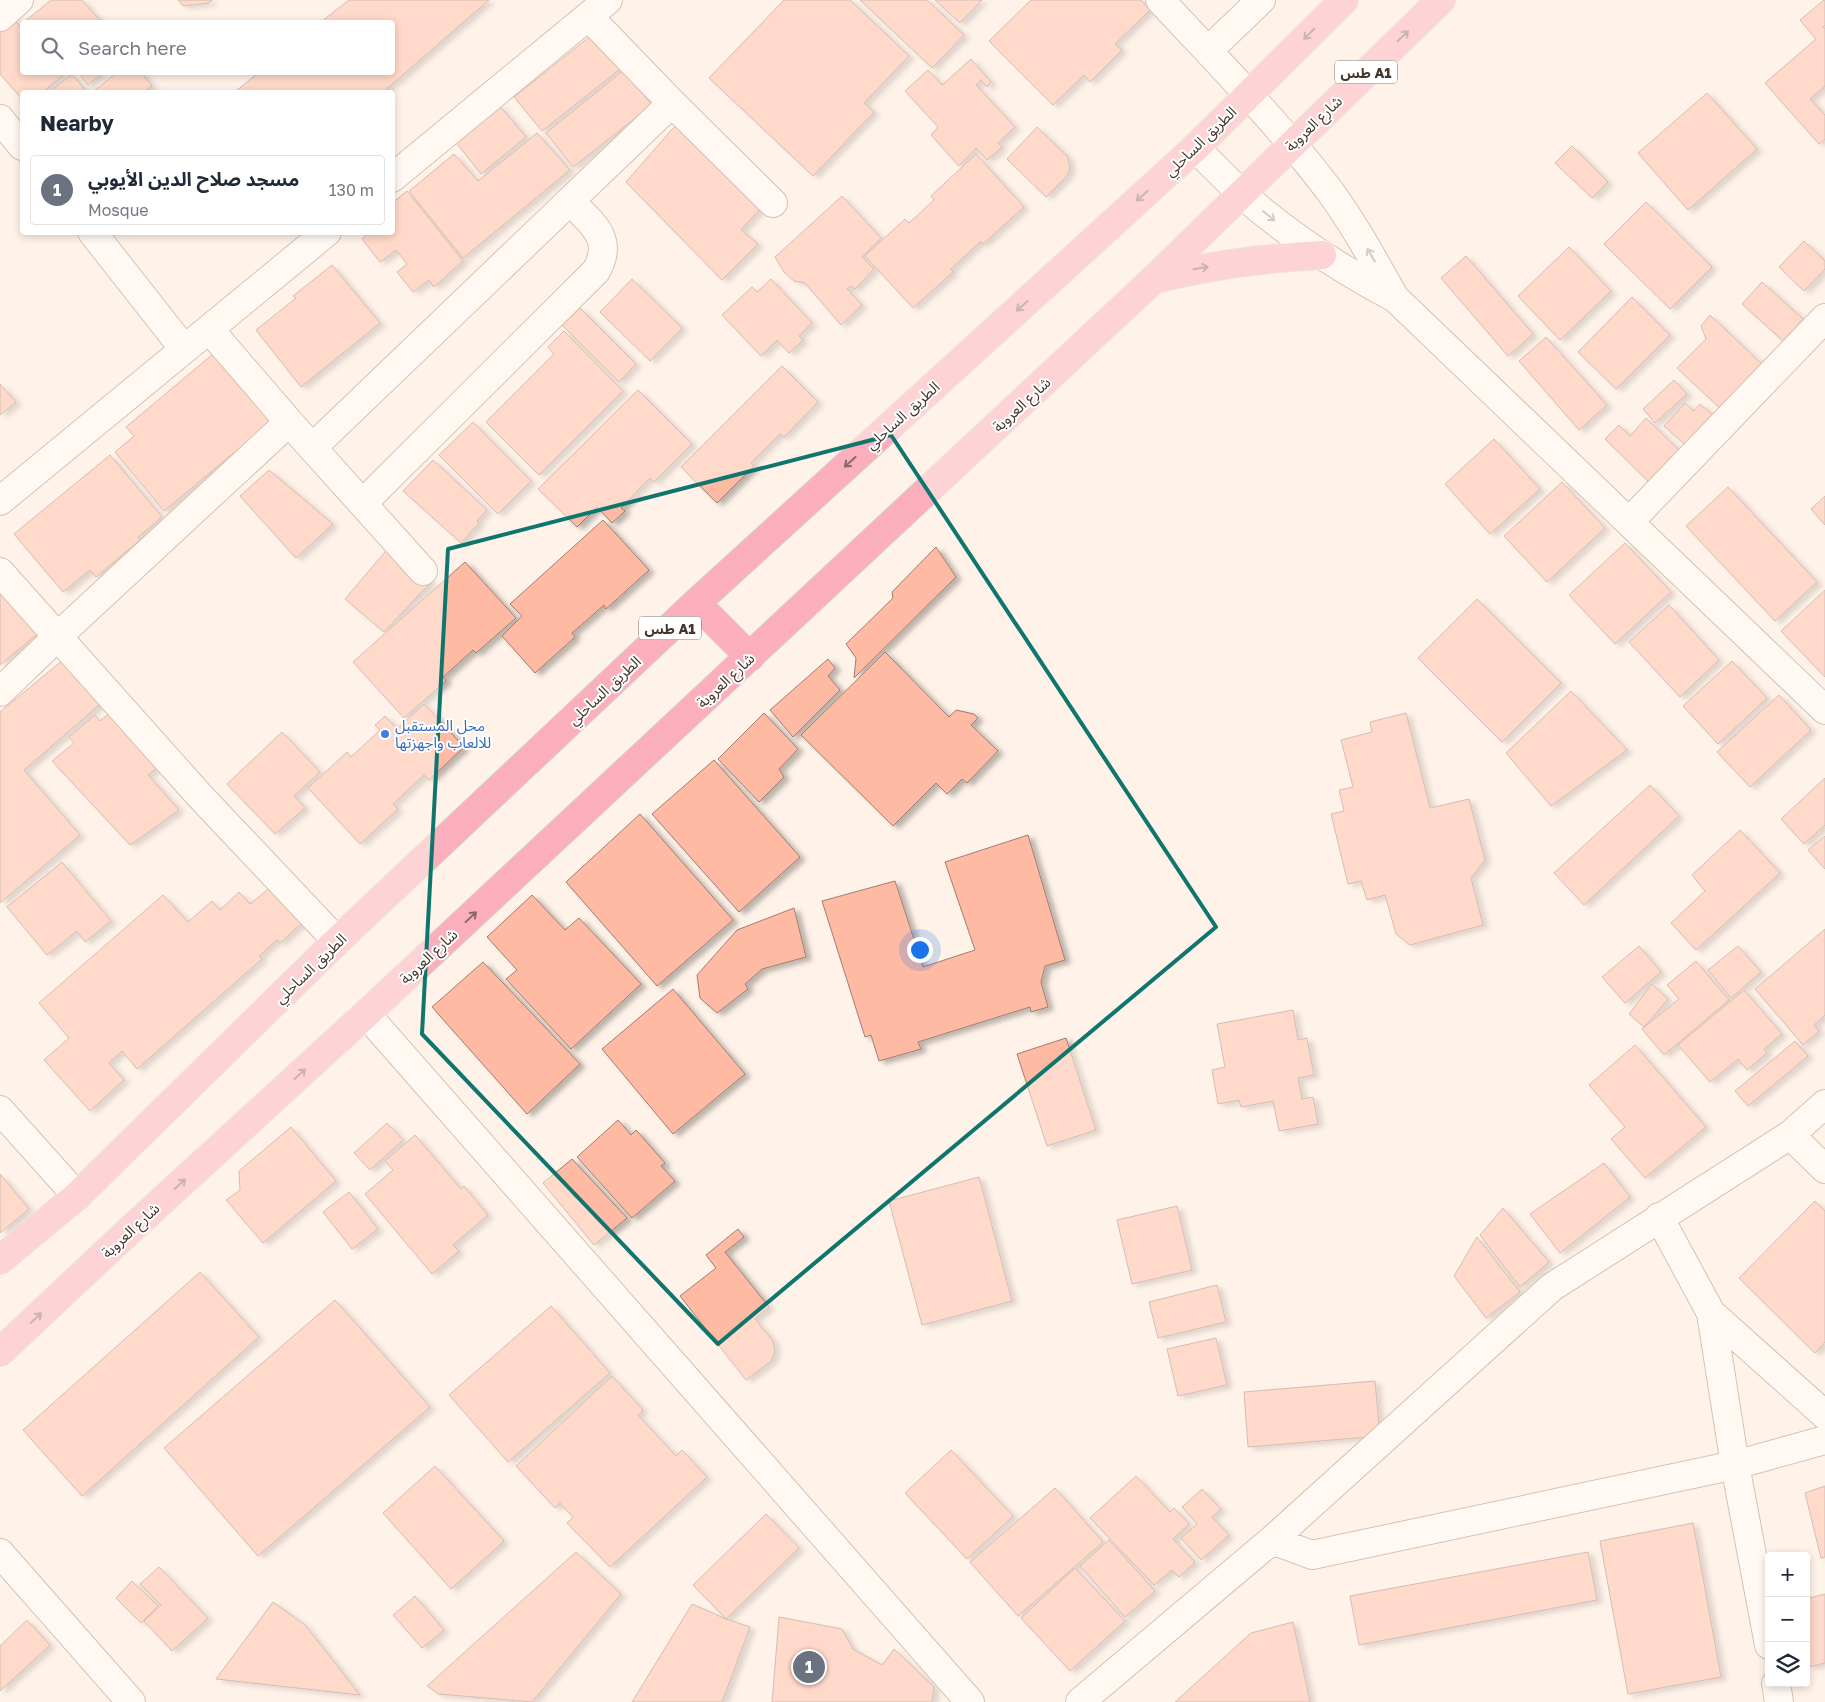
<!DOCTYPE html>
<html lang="en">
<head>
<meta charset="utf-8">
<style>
  :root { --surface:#fff; --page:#f6f6f7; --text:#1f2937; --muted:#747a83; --line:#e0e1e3; --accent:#3388b8 }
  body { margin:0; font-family:"Golos Text","Noto Sans Arabic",sans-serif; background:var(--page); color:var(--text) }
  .controls { position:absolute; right:15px; bottom:15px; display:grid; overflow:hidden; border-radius:5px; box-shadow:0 2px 8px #0003 }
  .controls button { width:45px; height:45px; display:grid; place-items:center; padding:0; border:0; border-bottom:1px solid var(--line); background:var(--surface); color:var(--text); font:25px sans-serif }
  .you { position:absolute; left:919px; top:949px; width:18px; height:18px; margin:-12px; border:4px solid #fff; border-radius:50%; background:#1a73e8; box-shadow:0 0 0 8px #1a73e833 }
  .badge { display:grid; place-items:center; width:32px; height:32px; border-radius:50%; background:var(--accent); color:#fff; font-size:16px; font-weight:700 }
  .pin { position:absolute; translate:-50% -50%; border:2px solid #fff; box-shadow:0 1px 5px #0006 }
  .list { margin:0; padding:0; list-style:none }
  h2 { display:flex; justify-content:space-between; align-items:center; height:65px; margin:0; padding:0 20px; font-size:21px }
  h2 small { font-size:16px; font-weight:400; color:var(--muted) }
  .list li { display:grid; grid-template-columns:32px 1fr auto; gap:15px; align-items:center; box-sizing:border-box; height:70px; margin:0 10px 10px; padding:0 10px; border:1px solid var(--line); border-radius:5px }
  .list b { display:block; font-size:19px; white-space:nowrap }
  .list p { margin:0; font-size:16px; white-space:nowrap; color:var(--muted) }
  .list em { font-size:16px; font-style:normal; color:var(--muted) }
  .icon { flex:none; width:28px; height:28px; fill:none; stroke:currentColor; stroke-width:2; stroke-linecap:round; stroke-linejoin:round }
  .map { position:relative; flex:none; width:1825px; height:1702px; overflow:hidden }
  .search { position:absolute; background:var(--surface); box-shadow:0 2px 8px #0003; left:20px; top:20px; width:375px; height:55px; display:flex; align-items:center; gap:12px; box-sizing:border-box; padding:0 18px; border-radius:5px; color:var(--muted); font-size:19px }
  .panel { position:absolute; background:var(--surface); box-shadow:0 2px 8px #0003; left:20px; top:90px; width:375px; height:145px; border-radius:5px }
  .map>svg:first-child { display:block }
  .building { fill:#febaa3; stroke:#a07d71; filter:url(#shadow) }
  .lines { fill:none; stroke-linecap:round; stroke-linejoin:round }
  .minor-casing { stroke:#a2886f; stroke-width:30 }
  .trunk-casing { stroke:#d6d3d1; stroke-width:30 }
  .minor { stroke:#fff; stroke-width:28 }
  .trunk { stroke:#fbaebc; stroke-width:28 }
  .oneway { stroke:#8d6766 }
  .oneway2 { stroke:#a19b96 }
  .marked { fill:none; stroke:#0f766e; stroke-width:4; stroke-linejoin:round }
  .shop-dot { fill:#3f7fe0; stroke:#fff; stroke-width:2 }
  .labels { text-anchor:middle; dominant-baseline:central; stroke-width:4; stroke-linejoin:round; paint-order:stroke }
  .shield { fill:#fff; stroke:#7b736c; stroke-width:1 }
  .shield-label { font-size:14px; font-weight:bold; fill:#43372d }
  .street-label { font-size:15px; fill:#43372d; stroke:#fff }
  .shop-label { font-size:15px; fill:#366cbe; stroke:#fff; text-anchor:start }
</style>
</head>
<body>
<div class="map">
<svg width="1825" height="1702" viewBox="0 0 1825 1702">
  <defs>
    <filter id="shadow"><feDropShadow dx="5.5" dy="3" stdDeviation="2.5" flood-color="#0004"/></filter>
  </defs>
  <rect width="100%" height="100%" fill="#fff3e9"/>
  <path class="building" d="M 51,0 L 82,0 L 101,22 L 24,22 Z
    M 178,0 L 212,0 L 209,3 L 183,6 Z
    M 349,0 L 489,0 L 383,92 L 235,92 L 259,72 L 392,72 L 392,22 L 321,22 Z
    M 784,0 L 850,0 L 909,56 L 864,103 L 874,112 L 813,176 L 709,78 Z
    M 860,0 L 927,0 L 964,35 L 932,68 Z
    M 935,0 L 982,0 L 960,23 Z
    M 1031,0 L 1141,0 L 1150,10 L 1115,44 L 1122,50 L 1090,82 L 1084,75 L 1053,105 L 989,41 Z
    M 1824,0 L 1825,0 L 1825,25 L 1823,27 L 1825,28 L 1825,86 L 1810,99 L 1825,115 L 1825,139 L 1819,144 L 1765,83 L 1816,39 L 1800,20 Z
    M 13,18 L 22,29 L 22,72 L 61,72 L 63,75 L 43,92 L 22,92 L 22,99 L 0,74 L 0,29 Z
    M 593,34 L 620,69 L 542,131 L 514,97 Z
    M 971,59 L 991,82 L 987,87 L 981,80 L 976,85 L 1015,127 L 998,143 L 1002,147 L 987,160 L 976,148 L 959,166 L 931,135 L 938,127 L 905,91 L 928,70 L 942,85 Z
    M 624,70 L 652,105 L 573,167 L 546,133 Z
    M 78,72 L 104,72 L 88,85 Z
    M 117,72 L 141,72 L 152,86 L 144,92 L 93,92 Z
    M 72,74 L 87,92 L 50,92 Z
    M 1707,93 L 1757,149 L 1688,210 L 1638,153 Z
    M 499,105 L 526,137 L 481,174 L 454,140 Z
    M 681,119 L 767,201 L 741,230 L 758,244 L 722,280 L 626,182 Z
    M 1037,127 L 1068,157 L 1070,169 L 1066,177 L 1046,197 L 1007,159 Z
    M 537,133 L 570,170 L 463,258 L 409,191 L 454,154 L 478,181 Z
    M 1572,146 L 1608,182 L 1592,198 L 1555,163 Z
    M 976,154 L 1024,207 L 983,244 L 981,241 L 951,269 L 953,272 L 913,308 L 865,256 L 905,219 L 909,223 L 934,200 L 931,196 Z
    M 407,191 L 463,261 L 434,287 L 429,280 L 413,292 L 397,272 L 407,264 L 396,250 L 380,262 L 362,239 L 370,232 L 392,232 L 392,203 Z
    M 842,196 L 881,238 L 862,257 L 874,269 L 855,289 L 851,286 L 847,289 L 862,305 L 841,325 L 805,283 L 794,281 L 784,272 L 775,257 Z
    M 1646,202 L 1712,267 L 1670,309 L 1604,244 Z
    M 1804,241 L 1825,261 L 1825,269 L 1804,291 L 1779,267 Z
    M 1569,247 L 1611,291 L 1560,340 L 1518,296 Z
    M 1466,256 L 1533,334 L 1508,356 L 1441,278 Z
    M 332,265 L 380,323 L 301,387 L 256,330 L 296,298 L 293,296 Z
    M 632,279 L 682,328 L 650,361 L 600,312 Z
    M 771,279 L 812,323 L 799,336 L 803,340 L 789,353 L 777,340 L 761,356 L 722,315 L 752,287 L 757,292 Z
    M 1762,282 L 1803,319 L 1783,341 L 1742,304 Z
    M 1632,297 L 1670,335 L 1616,389 L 1578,352 Z
    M 580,308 L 636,364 L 619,382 L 562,325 Z
    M 1710,315 L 1767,369 L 1725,413 L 1677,368 L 1706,339 L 1701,326 Z
    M 564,331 L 623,391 L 539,475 L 486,422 L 554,354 L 548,347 Z
    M 1546,337 L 1607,405 L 1579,430 L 1519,361 Z
    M 213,354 L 271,422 L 164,511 L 115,452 L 134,436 L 126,427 Z
    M 782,366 L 818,402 L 784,437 L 780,434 L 751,463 L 754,466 L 717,503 L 681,467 Z
    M 1674,380 L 1687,394 L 1655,423 L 1643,409 Z
    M 0,384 L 16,402 L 0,415 Z
    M 638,390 L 692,444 L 654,482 L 650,478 L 621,508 L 625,511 L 612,523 L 597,507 L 577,527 L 538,489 Z
    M 1685,403 L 1694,411 L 1700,404 L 1721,422 L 1693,452 L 1664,426 Z
    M 1646,418 L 1684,455 L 1653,486 L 1605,439 L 1619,425 L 1630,436 Z
    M 473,422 L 531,481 L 498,514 L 439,455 Z
    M 1494,439 L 1540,489 L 1490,534 L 1445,484 Z
    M 110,455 L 162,517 L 138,537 L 140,540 L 96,577 L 90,570 L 63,592 L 14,534 Z
    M 433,460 L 487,510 L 477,521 L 479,523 L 461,543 L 403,491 Z
    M 269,470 L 333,524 L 296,558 L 240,496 Z
    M 1562,482 L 1605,528 L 1547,582 L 1504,536 Z
    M 1728,487 L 1817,582 L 1775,621 L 1686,526 Z
    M 1825,496 L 1825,525 L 1811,509 Z
    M 603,520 L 649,570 L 606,609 L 604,605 L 572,633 L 575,637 L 535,673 L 502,636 L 522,616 L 510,604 Z
    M 1625,543 L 1671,592 L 1615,644 L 1569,595 Z
    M 390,546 L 431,582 L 384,632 L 345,599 Z
    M 936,547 L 956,577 L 854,678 L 856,658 L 846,644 L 893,598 L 892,592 Z
    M 465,562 L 516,618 L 476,653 L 473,650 L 443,677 L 446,681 L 404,718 L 353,662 Z
    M 0,579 L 43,629 L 0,665 Z
    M 1825,590 L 1825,677 L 1781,631 Z
    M 1477,599 L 1561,683 L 1502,742 L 1418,658 Z
    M 1669,605 L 1719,660 L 1680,697 L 1629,642 Z
    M 885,652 L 949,717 L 956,710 L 974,714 L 978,718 L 971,725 L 998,751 L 967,783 L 962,779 L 947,794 L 936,783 L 893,826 L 801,735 Z
    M 69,655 L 106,699 L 24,770 L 80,835 L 0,903 L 0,712 Z
    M 828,659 L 835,668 L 828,676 L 840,690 L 793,737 L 770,710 Z
    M 1732,661 L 1767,698 L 1718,744 L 1683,706 Z
    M 1571,691 L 1627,750 L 1551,806 L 1506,753 Z
    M 1779,695 L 1811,730 L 1750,787 L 1717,752 Z
    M 424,704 L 464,747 L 429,780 L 424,775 L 393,804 L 398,809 L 360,844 L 308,788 L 347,752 L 351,757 L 380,730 L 375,725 L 385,716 L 397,729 Z
    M 116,708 L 162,764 L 148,775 L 179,810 L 130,845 L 52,761 L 74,743 L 69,737 L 95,715 L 100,721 Z
    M 764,713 L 798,749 L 779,769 L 784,777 L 759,802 L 718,759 Z
    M 1406,713 L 1430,808 L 1469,799 L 1485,860 L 1471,878 L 1483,925 L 1410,945 L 1396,934 L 1385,895 L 1367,900 L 1361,881 L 1348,884 L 1331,814 L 1344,811 L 1339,790 L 1353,787 L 1341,740 L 1372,732 L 1370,722 Z
    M 282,732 L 320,772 L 294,796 L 305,808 L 275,834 L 227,784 Z
    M 714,760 L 800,857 L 739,912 L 652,814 Z
    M 1825,778 L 1825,825 L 1804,844 L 1781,819 Z
    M 1650,785 L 1679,816 L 1584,905 L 1554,873 Z
    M 640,814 L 733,920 L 657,986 L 566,882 Z
    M 1740,830 L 1780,873 L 1696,950 L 1671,923 L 1705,891 L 1692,875 Z
    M 1028,835 L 1065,960 L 1045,966 L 1041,982 L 1048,1007 L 1031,1012 L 1030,1007 L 918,1042 L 921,1049 L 879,1061 L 871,1035 L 865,1037 L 822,901 L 895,881 L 923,967 L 975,950 L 945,862 Z
    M 1825,836 L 1825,869 L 1808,850 Z
    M 62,862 L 111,921 L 85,942 L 77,931 L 47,955 L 7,907 Z
    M 272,886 L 304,921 L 280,943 L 277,940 L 259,956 L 262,959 L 137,1069 L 122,1051 L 109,1063 L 124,1080 L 90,1111 L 44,1060 L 69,1038 L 39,1003 L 163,895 L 188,922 L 212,901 L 220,910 L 239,892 L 250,904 Z
    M 532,895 L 565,930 L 579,918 L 641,984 L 571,1049 L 506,979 L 517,970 L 487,937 Z
    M 794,908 L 806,957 L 762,969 L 745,984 L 748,989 L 717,1013 L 700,998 L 697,975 L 737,930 Z
    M 1825,929 L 1825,1015 L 1814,1025 L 1819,1031 L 1803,1045 L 1755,989 Z
    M 1639,946 L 1661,972 L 1625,1003 L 1602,977 Z
    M 1738,946 L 1761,972 L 1731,998 L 1708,970 Z
    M 1696,961 L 1729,1000 L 1664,1055 L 1642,1029 L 1679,999 L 1667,985 Z
    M 483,962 L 580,1064 L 527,1114 L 432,1007 Z
    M 1652,984 L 1668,999 L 1644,1027 L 1629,1014 Z
    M 673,989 L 745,1074 L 673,1134 L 602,1049 Z
    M 1744,990 L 1782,1034 L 1764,1049 L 1767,1053 L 1747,1070 L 1738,1059 L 1710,1082 L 1678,1045 Z
    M 1293,1010 L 1298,1040 L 1307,1038 L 1314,1075 L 1298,1078 L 1302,1099 L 1313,1097 L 1318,1124 L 1279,1131 L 1273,1101 L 1241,1107 L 1239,1100 L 1218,1104 L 1212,1070 L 1225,1067 L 1217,1024 Z
    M 1066,1038 L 1096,1130 L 1047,1146 L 1017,1054 Z
    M 1795,1041 L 1808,1056 L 1748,1106 L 1735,1091 Z
    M 1635,1045 L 1706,1127 L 1645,1178 L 1611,1139 L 1625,1127 L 1589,1085 Z
    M 618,1120 L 631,1135 L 636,1130 L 665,1163 L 661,1166 L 675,1181 L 632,1218 L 577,1157 Z
    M 387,1123 L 403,1140 L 370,1170 L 354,1153 Z
    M 291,1127 L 336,1181 L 263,1243 L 226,1200 L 240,1190 L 239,1171 Z
    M 415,1135 L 461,1189 L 464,1186 L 488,1215 L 453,1245 L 459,1251 L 432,1274 L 365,1194 L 393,1170 L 385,1161 Z
    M 572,1159 L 627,1218 L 594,1245 L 543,1183 Z
    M 1604,1163 L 1630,1197 L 1560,1253 L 1530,1214 Z
    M 0,1174 L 29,1209 L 0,1233 Z
    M 979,1177 L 1012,1301 L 922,1325 L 889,1201 Z
    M 349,1192 L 378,1229 L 352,1249 L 323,1212 Z
    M 1815,1201 L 1825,1211 L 1825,1342 L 1815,1353 L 1739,1278 Z
    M 1177,1206 L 1192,1270 L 1132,1284 L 1117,1220 Z
    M 1503,1208 L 1549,1262 L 1520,1287 L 1480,1235 Z
    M 738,1229 L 744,1237 L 725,1252 L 769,1307 L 755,1319 L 773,1341 L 775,1352 L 771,1361 L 746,1380 L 680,1296 L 716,1268 L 706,1255 Z
    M 1477,1237 L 1520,1292 L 1486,1318 L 1454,1276 Z
    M 200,1272 L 259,1337 L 82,1496 L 23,1430 Z
    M 1217,1285 L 1226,1322 L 1158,1338 L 1149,1302 Z
    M 335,1300 L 430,1407 L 258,1556 L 164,1448 Z
    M 551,1306 L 610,1373 L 508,1462 L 449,1395 Z
    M 1216,1338 L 1227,1385 L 1178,1396 L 1167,1349 Z
    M 612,1376 L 643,1410 L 638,1415 L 676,1456 L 682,1450 L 707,1477 L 610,1567 L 567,1523 L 573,1517 L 560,1503 L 555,1508 L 516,1466 Z
    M 1375,1381 L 1380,1436 L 1248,1447 L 1244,1392 Z
    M 951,1450 L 1013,1516 L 967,1559 L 905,1493 Z
    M 435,1466 L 504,1541 L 451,1589 L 383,1513 Z
    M 1136,1476 L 1170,1512 L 1174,1508 L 1189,1524 L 1173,1539 L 1195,1562 L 1179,1577 L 1172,1570 L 1154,1585 L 1090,1518 Z
    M 1825,1486 L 1825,1557 L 1821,1558 L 1805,1493 Z
    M 1055,1488 L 1103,1542 L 1018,1616 L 970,1562 Z
    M 1202,1489 L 1221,1509 L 1212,1517 L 1229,1535 L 1201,1560 L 1181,1538 L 1197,1524 L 1182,1507 Z
    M 766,1514 L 799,1548 L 726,1619 L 693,1585 Z
    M 1693,1523 L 1721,1677 L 1628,1694 L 1600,1541 Z
    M 1109,1540 L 1155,1591 L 1125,1617 L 1080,1566 Z
    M 576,1552 L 621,1594 L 532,1702 L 439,1694 L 427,1686 Z
    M 1588,1552 L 1597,1600 L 1359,1645 L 1350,1596 Z
    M 159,1567 L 208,1618 L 172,1651 L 144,1621 L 161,1605 L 140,1584 Z
    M 1075,1568 L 1125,1621 L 1070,1671 L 1021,1618 Z
    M 132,1581 L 158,1606 L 141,1623 L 116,1598 Z
    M 1825,1594 L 1825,1663 L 1809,1667 L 1806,1655 L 1806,1599 Z
    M 415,1596 L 444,1630 L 422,1648 L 393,1615 Z
    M 273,1602 L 305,1625 L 360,1695 L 216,1679 Z
    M 692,1604 L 726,1619 L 750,1627 L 722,1702 L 632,1702 Z
    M 779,1617 L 842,1629 L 853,1649 L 882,1665 L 894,1649 L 934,1687 L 932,1702 L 772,1702 Z
    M 27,1620 L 50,1645 L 0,1691 L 0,1646 Z
    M 1293,1622 L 1310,1702 L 1175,1702 L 1251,1633 Z"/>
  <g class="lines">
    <g class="minor-casing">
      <path id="minor" d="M 1160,0 C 1218,62 1278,123 1329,190 C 1354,224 1374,261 1395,298
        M 0,17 L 19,0
        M 589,17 L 672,103 L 773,203
        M 1208,51 L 1261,0
        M 0,119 L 22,146
        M 1195,148 C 1211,163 1226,179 1242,194 C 1288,235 1340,269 1395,298 L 1825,710
        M 392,178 L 608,0
        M 92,232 L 184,349
        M 209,329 L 289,422 L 423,571
        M 312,448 L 672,103
        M 0,501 L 327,232
        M 363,503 L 596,271 C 615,238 591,223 570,201
        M 1630,521 L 1825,318
        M 0,572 L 199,795 L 337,941
        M 0,692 L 57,637 L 289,422
        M 366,1014 L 970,1702
        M 0,1110 L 77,1196
        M 1790,1135 L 1825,1169
        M 1659,1217 L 1711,1313 L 1825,1415
        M 1711,1313 L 1735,1465 L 1769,1645
        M 1272,1540 L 1312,1555 L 1735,1465 L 1825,1440
        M 0,1553 L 131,1702
        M 1776,1683 L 1779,1702
        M 1080,1702 L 1272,1540 L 1552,1287 L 1790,1135 L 1825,1104"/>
    </g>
    <g class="trunk-casing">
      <path id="trunk" d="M 1155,279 C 1210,265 1265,258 1322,255
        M 696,603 L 750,657
        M 0,1260 L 77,1196 L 337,941 L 696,603 L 1195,148 L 1344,0
        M 0,1352 L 130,1230 L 366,1014 L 1154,279 L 1441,0"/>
    </g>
    <use href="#minor" class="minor"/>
    <use href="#trunk" class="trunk"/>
  </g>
  <defs><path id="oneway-shaft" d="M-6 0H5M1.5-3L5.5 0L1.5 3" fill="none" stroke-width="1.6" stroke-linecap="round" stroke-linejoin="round" transform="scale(1.25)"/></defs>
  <g class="oneway">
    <use href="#oneway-shaft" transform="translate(1309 34) rotate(135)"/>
    <use href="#oneway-shaft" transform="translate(1403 36) rotate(-44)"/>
    <use href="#oneway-shaft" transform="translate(1142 196) rotate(138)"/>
    <use href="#oneway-shaft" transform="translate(1201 268) rotate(-10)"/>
    <use href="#oneway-shaft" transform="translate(1022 306) rotate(138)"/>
    <use href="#oneway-shaft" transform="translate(850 462) rotate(138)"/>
    <use href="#oneway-shaft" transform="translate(471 917) rotate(-43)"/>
    <use href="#oneway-shaft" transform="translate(300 1074) rotate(-42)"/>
    <use href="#oneway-shaft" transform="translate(180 1184) rotate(-42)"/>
    <use href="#oneway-shaft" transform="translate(36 1318) rotate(-43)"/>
  </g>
  <g class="oneway2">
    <use href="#oneway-shaft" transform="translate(1269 216) rotate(40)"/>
    <use href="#oneway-shaft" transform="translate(1371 255) rotate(-120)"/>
  </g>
  <path d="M0 0H1825V1702H0ZM 891,435 L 1216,927 L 718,1344 L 422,1034 L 448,549 Z" fill="#fff3e9" fill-opacity=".55" fill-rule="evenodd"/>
  <path class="marked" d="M 891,435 L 1216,927 L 718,1344 L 422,1034 L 448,549 Z"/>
  <circle class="shop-dot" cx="385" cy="734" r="5"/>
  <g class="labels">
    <g class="shield">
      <rect x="1335" y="60.5" width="62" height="23" rx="4"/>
      <rect x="639" y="616.5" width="62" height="23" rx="4"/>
    </g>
    <g class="shield-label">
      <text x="1366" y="72">طس A1</text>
      <text x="670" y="628">طس A1</text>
    </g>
    <g class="street-label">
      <text transform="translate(1313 123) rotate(-44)">شارع العروبة</text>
      <text transform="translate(1200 141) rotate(-44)">الطريق الساحلي</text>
      <text transform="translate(1021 404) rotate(-43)">شارع العروبة</text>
      <text transform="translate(902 415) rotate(-42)">الطريق الساحلي</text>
      <text transform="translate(725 680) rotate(-43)">شارع العروبة</text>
      <text transform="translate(604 690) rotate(-43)">الطريق الساحلي</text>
      <text transform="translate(428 956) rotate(-43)">شارع العروبة</text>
      <text transform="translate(310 968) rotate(-44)">الطريق الساحلي</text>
      <text transform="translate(130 1230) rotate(-43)">شارع العروبة</text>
    </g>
    <g class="shop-label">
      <text x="395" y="725">محل المستقبل<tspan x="395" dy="17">للالعاب واجهزتها</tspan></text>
    </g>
  </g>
</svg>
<div class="controls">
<button>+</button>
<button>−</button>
<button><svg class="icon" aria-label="layers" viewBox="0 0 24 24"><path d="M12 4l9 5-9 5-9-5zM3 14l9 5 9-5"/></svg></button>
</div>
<div class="you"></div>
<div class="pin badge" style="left:809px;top:1667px;background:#6b7280">1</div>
<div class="search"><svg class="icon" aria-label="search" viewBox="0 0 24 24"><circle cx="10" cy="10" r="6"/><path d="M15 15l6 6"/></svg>Search here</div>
<section class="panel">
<h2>Nearby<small></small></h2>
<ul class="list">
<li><span class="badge" style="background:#6b7280">1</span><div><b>مسجد صلاح الدين الأيوبي</b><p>Mosque</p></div><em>130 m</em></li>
</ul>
</section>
</div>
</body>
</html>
